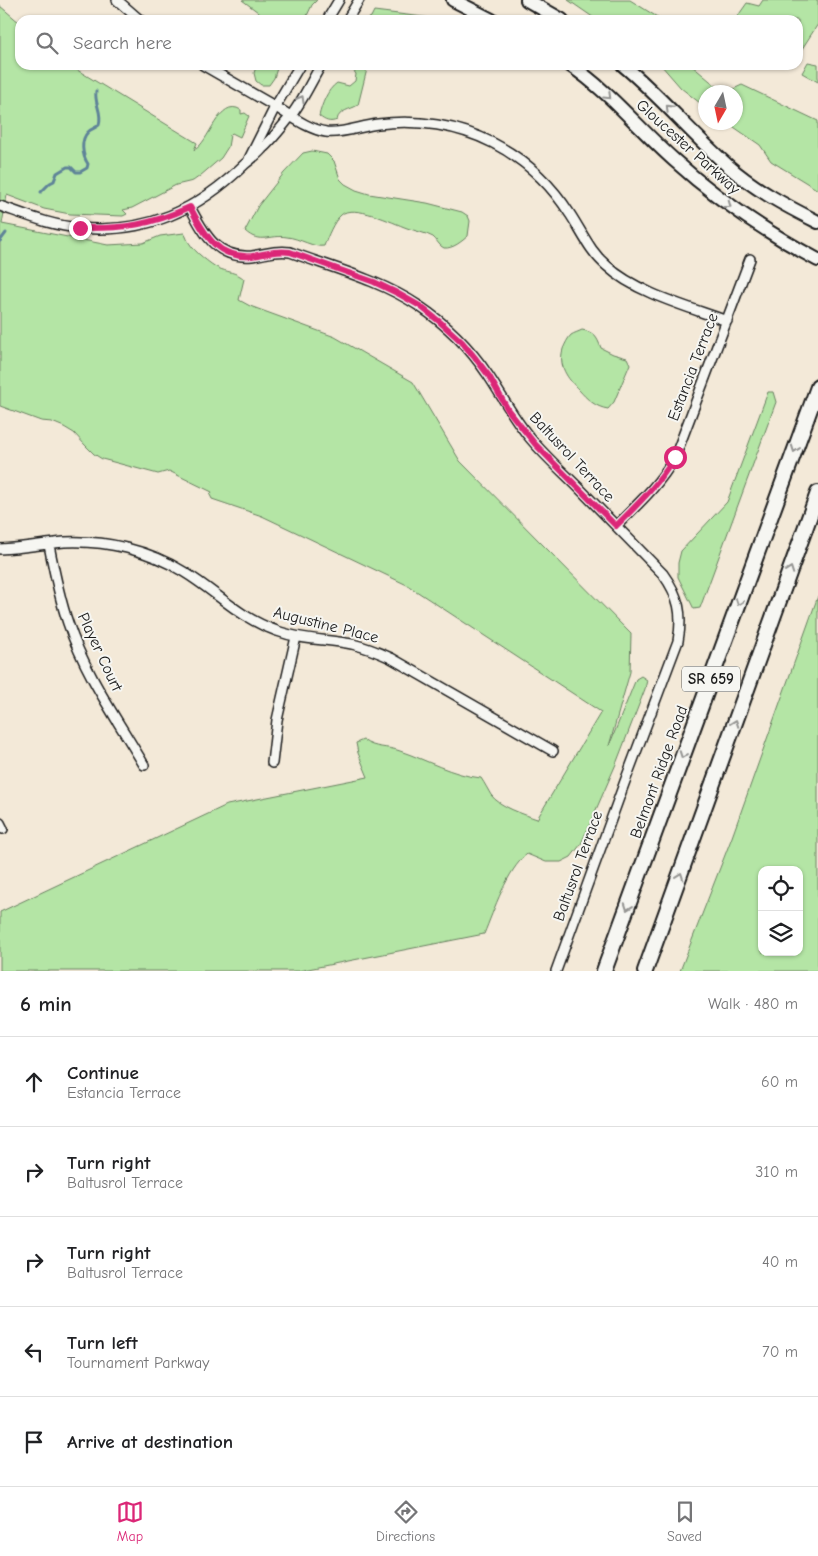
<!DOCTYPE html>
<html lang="en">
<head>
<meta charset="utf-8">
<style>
  :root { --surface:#fff; --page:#f2f2f2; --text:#202124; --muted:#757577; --line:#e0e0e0; --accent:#db2777 }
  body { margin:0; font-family:"Comic Neue",sans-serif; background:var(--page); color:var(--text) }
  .controls { position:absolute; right:15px; bottom:15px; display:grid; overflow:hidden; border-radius:10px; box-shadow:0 1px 4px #0004 }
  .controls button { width:45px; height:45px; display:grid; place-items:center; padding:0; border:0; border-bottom:1px solid var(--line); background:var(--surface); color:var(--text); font:25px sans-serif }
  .compass { position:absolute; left:698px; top:85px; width:45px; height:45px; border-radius:50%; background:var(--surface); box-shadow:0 1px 4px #0004; rotate:189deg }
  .stop { position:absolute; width:15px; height:15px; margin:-11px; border:4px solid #db2777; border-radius:50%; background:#fff }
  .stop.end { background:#db2777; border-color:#fff; box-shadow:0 1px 5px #0008 }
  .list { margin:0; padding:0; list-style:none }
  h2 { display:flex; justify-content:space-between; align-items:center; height:65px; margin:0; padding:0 20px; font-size:21px }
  h2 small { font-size:16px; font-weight:400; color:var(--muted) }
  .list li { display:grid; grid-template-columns:32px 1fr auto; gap:15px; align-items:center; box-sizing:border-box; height:90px; padding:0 20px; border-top:1px solid var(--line) }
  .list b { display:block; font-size:19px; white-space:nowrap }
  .list p { margin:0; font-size:16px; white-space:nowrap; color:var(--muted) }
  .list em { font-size:16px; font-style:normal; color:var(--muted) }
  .icon { flex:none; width:28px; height:28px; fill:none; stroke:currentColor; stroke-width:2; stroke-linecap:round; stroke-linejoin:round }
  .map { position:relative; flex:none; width:818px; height:971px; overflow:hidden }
  .search { position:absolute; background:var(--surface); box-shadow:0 1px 4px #0004; left:15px; right:15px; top:15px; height:55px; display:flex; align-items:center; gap:12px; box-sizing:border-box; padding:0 18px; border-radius:15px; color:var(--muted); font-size:19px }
  .sheet { height:515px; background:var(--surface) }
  nav { display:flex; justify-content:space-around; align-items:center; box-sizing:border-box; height:70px; border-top:1px solid var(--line); background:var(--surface); font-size:14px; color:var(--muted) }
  nav a { display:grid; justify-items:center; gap:2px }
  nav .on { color:var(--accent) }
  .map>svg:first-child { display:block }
  .green { fill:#b4e5a5; stroke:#688060; fill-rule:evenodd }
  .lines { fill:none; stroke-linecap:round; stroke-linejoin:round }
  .stream { stroke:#5f8498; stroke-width:3 }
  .street-casing { stroke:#1c1c1c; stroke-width:12 }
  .secondary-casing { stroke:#1c1c1c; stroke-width:16 }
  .primary-casing { stroke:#1c1c1c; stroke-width:18 }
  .street { stroke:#f6f6f2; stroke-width:9 }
  .secondary { stroke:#f6f6f2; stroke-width:12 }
  .primary { stroke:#f6f6f2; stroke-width:14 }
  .oneway { stroke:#949492 }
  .route { stroke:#db2777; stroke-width:6 }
  .labels { text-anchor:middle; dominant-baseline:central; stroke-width:4; stroke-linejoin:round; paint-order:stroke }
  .shield { fill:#f6f6f2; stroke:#5d5d5c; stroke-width:1 }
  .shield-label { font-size:15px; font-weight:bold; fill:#1c1c1c }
  .street-label { font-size:16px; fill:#1c1c1c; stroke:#f6f6f2 }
</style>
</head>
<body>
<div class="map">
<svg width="818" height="971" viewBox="0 0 818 971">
  <rect width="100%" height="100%" fill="#f3e9d8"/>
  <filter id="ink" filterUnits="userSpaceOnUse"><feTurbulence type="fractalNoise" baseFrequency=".02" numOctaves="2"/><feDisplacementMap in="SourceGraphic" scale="10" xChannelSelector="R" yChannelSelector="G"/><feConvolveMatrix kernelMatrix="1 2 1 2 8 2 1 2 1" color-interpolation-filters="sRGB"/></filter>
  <g filter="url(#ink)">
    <path class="green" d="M 242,0 L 317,0 L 312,5 L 305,20 L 264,20 L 258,12 Z
      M 568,0 L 630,0 L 662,20 L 597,20 Z
      M 763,0 L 818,0 L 818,24 L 798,55 L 798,20 L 735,20 L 747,3 L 759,6 Z
      M 0,6 L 20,23 L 20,65 L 69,65 L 197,143 L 194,150 C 209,144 219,96 241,110 L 241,114 L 245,113 L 249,116 L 240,137 L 232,133 L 230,135 L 228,147 L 221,158 L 200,176 L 193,181 L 176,185 L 132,208 L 123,210 L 127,214 L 123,216 L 70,214 L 44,209 L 7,195 L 2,224 L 108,245 L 143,243 L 160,236 L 184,233 C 187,237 187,241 190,244 C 193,250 211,265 218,268 C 226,272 237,272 244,279 L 239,300 L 250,306 L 335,337 L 413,382 L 460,461 L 631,634 L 630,672 L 609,746 L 636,679 L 641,676 L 647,680 L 645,689 L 616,764 L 581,844 L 571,857 L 561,862 L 546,862 L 527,854 C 507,870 494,910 484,934 L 298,971 L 0,971 L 0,912 L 227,805 L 368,777 L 358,753 L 356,743 L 363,740 C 375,749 387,746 400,751 C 427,760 452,775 481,778 C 485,784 488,790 491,795 C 500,807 523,814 537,819 L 601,712 L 407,585 L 262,516 L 212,499 L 210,495 L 212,492 L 169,471 L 158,474 L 102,459 L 94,454 L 85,445 L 74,433 L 64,427 L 52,422 L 41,421 L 0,406 Z
      M 374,11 L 448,20 L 449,20 L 366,20 L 371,17 Z
      M 808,62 L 818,64 L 818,82 L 802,73 Z
      M 265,65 L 278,65 L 274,78 L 269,85 L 261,85 L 256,81 L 254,73 L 256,67 Z
      M 349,65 L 368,65 L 358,105 C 350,110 339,110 337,120 C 330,123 325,121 319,116 C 322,104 327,90 337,83 L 349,86 L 355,81 L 356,74 Z
      M 661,65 L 691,65 L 716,86 L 729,91 L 742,85 L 818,121 L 818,190 L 771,161 L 760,145 L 728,123 L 736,122 L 736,92 L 706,92 L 705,107 L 681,88 Z
      M 312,151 L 327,154 L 334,161 L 340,179 L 345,184 L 356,190 L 369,194 L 427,203 L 462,212 L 468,216 L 470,221 L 468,236 C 462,241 453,249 444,248 C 439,246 437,240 433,237 C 426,233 415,231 407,228 C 393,223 353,203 341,215 C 333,222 328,236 324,246 C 314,248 299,238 287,237 C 270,234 260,245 245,231 L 258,206 L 284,173 L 303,153 Z
      M 582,330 C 594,332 597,337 601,348 L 613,354 L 627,358 L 630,364 L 614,402 L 608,409 C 595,407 587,399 579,390 C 567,378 558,366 563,349 C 565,344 568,338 571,335 C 574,333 578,332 582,330 Z
      M 768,392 L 773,392 L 776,402 L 700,608 L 694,609 L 678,577 L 678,563 L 681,551 L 727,502 Z
      M 818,596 L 818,971 L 680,971 L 732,837 ZM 762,870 L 799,870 L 799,952 L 762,952 Z"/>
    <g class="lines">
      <path class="stream" d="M 41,192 L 50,183 L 54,181 L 57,173 L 67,167 L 71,167 L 76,172 L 80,172 L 87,168 L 88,164 C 82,155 80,140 88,132 C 90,129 96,128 99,125 C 103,112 94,105 96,91
        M 0,241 L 6,233"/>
      <g class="street-casing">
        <path id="street" d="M 117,0 L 140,20
          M 327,20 L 339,0
          M 347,20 L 359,0
          M 203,65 C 227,79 252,93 276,107 C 291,116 308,129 326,132 C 343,134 361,126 378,124 C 417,119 458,125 493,143 C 524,159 551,184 570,214 C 582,232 590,252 607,266 C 636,293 689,307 727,321
          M 249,159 L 275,107 L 300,65
          M 0,206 C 26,215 52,226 80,228 C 147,234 198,210 245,164 C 251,159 257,155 262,149 C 272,140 281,128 290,117 C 302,102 311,82 321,65
          M 190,207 C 204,233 216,259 252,256 C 267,254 274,250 290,252 C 333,268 380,280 419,306 C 446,324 470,348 488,375 C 502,396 514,419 530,438 C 545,456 562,471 578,487 C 606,516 635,545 663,574 C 679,596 683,614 678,641 L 624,784 L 556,971
          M 616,526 C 639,503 659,485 675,457 L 750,259
          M 49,545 C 54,571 59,597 68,623 C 85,674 117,719 144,765
          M 0,549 C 22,548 43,544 64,542 C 106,540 149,550 184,572 C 217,592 239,618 277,631 C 301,640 326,639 352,644 C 365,647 378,652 391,658 L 553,751
          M 272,763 L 277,720 L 296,637
          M 0,823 L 3,829"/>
      </g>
      <g class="secondary-casing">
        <path id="secondary" d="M 453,0 L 492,20
          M 527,0 L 562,20
          M 570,65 C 609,91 639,129 674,160 C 718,200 766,232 818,260
          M 623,65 C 660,96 691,133 727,165 C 754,189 786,206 818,222"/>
      </g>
      <g class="primary-casing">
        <path id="primary" d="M 604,971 L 818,387
          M 645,971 L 818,493"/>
      </g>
      <use href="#street" class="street"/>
      <use href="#secondary" class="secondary"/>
      <use href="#primary" class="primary"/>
    </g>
    <defs><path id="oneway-chevron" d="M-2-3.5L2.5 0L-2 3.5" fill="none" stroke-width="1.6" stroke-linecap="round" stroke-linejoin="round" transform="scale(1.25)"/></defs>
    <g class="oneway">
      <use href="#oneway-chevron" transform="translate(608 96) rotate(44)"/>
      <use href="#oneway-chevron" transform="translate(301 99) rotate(-60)"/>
      <use href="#oneway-chevron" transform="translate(669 108) rotate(-134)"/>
      <use href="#oneway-chevron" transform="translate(728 205) rotate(36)"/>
      <use href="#oneway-chevron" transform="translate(795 449) rotate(110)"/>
      <use href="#oneway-chevron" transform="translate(790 570) rotate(-70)"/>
      <use href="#oneway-chevron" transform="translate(739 602) rotate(110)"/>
      <use href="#oneway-chevron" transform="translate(735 723) rotate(-70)"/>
      <use href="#oneway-chevron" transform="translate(683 755) rotate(110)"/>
      <use href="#oneway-chevron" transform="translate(680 876) rotate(-70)"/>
      <use href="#oneway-chevron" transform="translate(628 907) rotate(110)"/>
    </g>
  </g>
  <g class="lines" filter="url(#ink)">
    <path class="route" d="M 80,228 C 123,229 151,225 190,207 C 204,233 216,259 252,256 C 267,254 273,250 290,252 L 374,282 L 397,293 L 420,306 L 440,322 L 462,342 L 476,359 L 489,376 L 508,410 L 535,444 L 616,526 C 639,503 658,485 675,457"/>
  </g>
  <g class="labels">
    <rect class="shield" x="682" y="666.5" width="58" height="25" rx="4"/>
    <g class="shield-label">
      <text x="711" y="679">SR 659</text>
    </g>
    <g class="street-label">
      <text transform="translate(688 147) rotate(42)">Gloucester Parkway</text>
      <text transform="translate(693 367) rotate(-69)">Estancia Terrace</text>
      <text transform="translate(572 457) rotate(47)">Baltusrol Terrace</text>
      <text transform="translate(326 625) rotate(14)">Augustine Place</text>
      <text transform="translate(100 652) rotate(65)">Player Court</text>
      <text transform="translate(659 772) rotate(-70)">Belmont Ridge Road</text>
      <text transform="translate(578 866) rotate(-70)">Baltusrol Terrace</text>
    </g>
  </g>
</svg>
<div class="controls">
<button><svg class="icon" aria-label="locate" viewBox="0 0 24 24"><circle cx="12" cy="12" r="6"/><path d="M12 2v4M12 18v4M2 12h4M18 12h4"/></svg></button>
<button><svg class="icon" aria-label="layers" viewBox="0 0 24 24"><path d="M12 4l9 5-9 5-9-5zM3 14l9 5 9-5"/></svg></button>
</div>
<svg class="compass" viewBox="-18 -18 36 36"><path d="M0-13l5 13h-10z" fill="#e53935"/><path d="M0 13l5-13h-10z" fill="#757577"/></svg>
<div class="stop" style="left:675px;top:457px"></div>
<div class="stop end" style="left:80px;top:228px"></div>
<div class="search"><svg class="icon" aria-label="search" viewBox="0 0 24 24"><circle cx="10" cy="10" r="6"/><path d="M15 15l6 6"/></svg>Search here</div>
</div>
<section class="sheet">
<h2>6 min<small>Walk · 480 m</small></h2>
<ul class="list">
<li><svg class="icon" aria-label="ahead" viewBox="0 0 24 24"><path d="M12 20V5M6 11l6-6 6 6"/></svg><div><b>Continue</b><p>Estancia Terrace</p></div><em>60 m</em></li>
<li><svg class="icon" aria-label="right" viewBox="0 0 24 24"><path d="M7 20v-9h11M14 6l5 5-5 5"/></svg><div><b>Turn right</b><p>Baltusrol Terrace</p></div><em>310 m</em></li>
<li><svg class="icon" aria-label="right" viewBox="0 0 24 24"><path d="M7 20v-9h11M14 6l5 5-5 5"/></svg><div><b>Turn right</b><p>Baltusrol Terrace</p></div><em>40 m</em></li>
<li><svg class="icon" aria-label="left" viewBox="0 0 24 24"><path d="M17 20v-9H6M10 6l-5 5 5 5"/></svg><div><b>Turn left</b><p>Tournament Parkway</p></div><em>70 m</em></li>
<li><svg class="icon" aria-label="arrive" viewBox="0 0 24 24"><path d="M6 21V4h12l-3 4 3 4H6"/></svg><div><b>Arrive at destination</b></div></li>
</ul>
</section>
<nav>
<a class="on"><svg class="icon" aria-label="map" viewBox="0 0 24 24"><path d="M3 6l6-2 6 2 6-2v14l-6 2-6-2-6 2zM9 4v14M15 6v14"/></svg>Map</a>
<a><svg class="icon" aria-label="directions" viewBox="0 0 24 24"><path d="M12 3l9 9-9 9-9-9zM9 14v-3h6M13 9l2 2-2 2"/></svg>Directions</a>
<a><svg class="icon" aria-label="saved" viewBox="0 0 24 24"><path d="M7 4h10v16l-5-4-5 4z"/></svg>Saved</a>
</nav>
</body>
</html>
